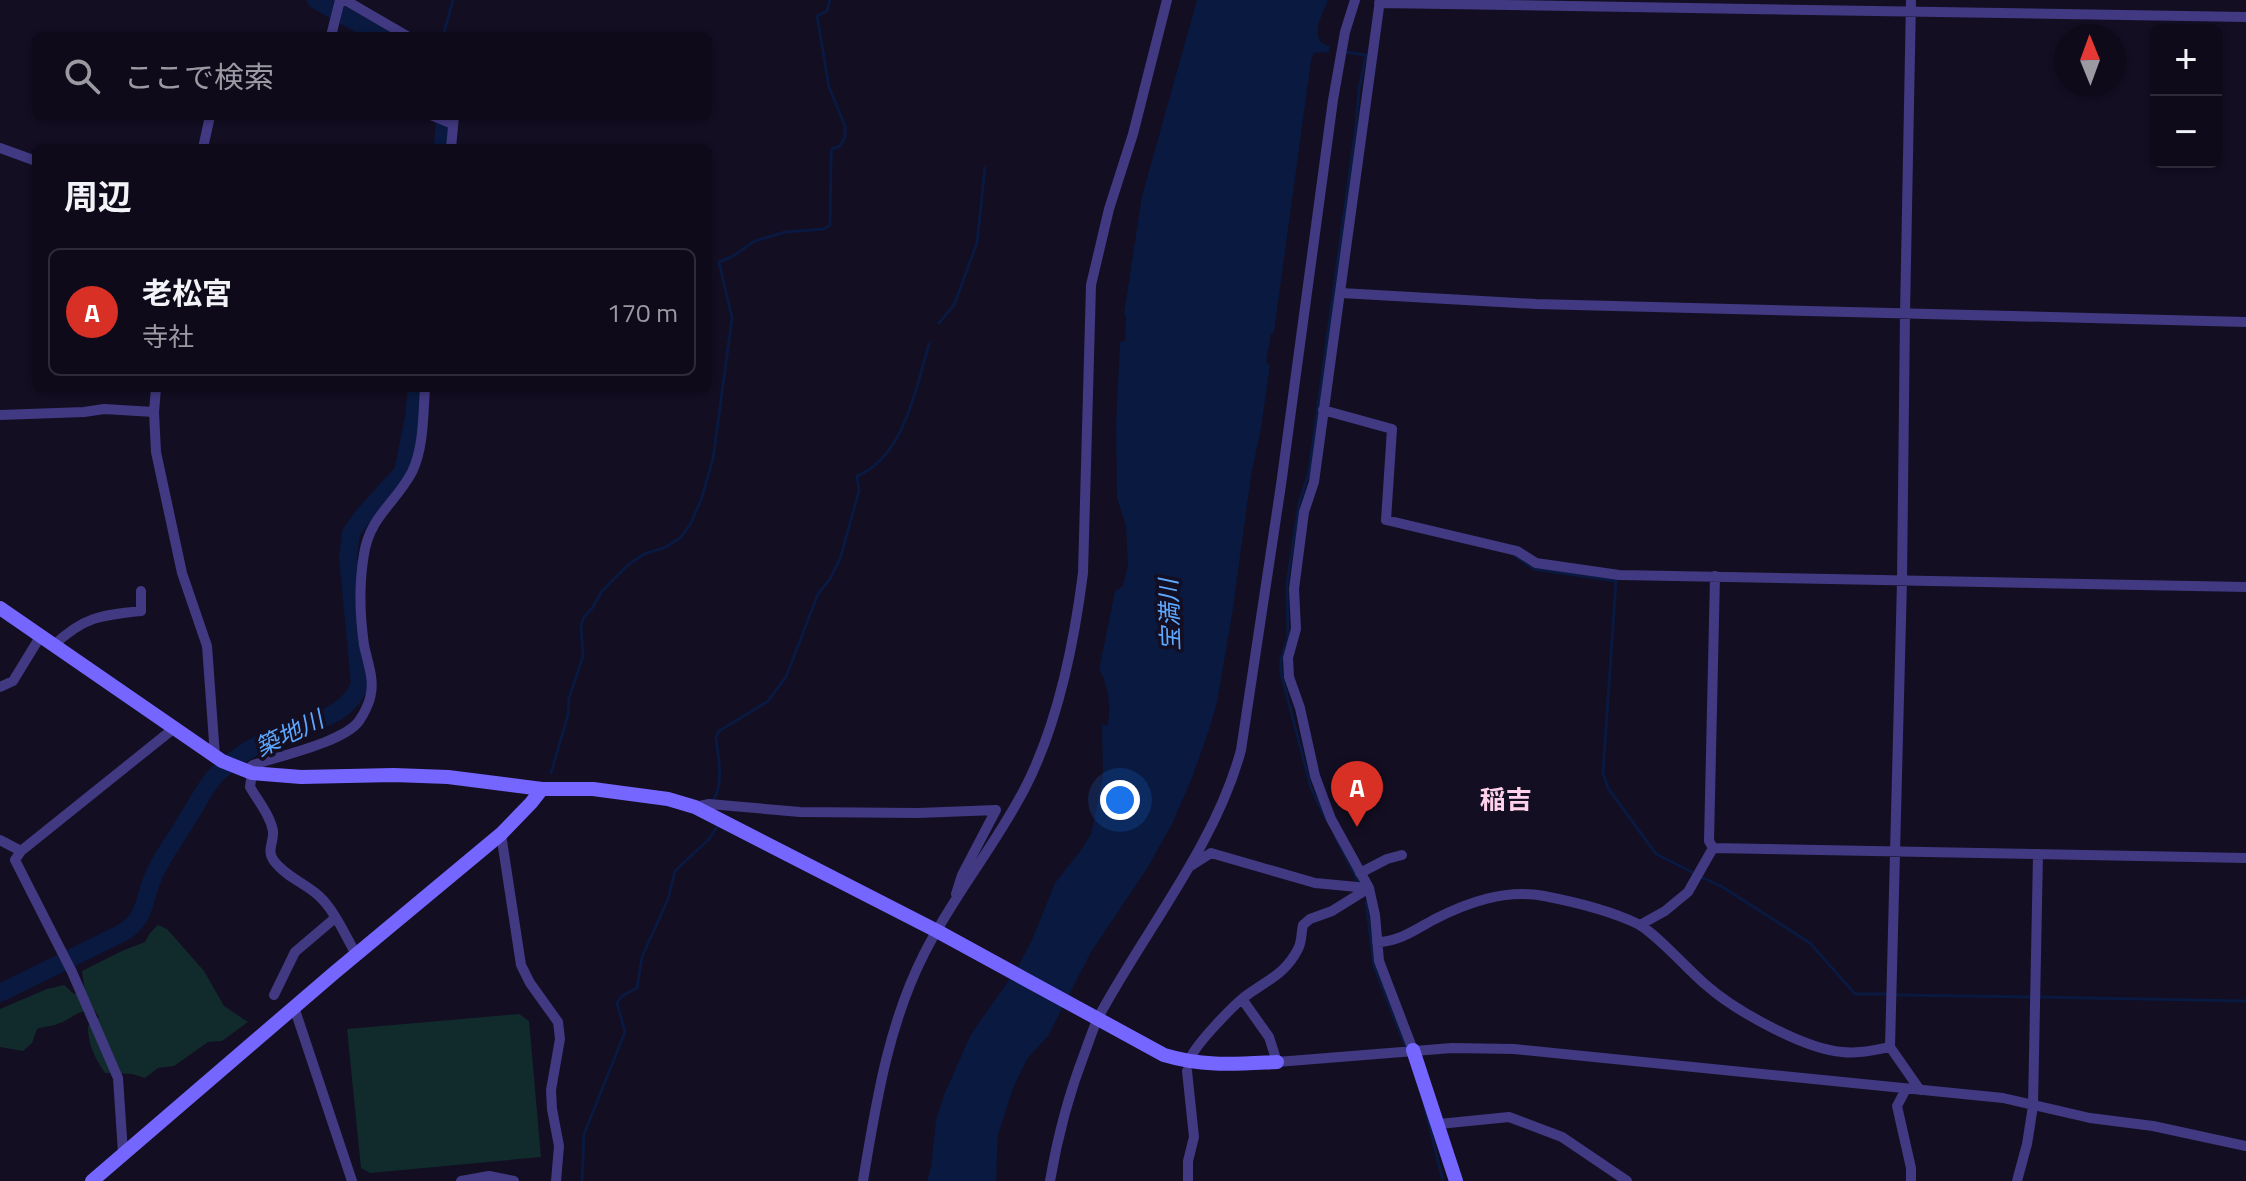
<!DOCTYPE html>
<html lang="ja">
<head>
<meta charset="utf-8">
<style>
  :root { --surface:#0e0a1a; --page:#171323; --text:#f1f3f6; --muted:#9b9aa2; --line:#2e2b39; --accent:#d93025 }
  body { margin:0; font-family:"Titillium Web","Noto Sans JP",sans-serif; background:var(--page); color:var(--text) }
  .controls { position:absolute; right:24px; top:24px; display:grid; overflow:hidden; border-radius:12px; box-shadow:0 2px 6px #0004 }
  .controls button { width:72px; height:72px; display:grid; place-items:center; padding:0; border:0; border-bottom:2px solid var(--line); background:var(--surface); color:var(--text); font:40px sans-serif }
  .compass { position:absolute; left:2054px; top:24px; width:72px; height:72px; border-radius:50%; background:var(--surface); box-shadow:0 2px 6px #0004; rotate:359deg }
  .you { position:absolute; left:1120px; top:800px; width:28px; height:28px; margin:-20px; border:6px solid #fff; border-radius:50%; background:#1a73e8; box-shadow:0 0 0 12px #1a73e833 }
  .badge { display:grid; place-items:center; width:52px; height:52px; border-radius:50%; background:var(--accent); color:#fff; font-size:26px; font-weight:700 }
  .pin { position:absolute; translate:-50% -66px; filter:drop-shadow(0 2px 4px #0008) }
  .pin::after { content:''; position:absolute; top:42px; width:28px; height:24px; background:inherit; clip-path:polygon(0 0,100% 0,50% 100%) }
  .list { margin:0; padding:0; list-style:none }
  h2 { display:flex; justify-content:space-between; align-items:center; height:104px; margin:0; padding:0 32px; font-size:34px }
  h2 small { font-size:26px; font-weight:400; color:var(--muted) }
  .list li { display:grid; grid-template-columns:52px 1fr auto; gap:24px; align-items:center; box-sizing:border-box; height:128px; margin:0 16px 16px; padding:0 16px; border:2px solid var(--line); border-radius:12px }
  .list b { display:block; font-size:30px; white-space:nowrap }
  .list p { margin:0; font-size:26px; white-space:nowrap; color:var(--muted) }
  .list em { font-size:26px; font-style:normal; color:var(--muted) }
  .icon { flex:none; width:44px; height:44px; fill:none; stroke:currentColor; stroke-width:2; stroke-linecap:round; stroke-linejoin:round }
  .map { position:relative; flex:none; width:2246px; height:1181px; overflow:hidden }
  .search { position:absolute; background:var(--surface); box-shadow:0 2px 6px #0004; left:32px; top:32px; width:680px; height:88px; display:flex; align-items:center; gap:20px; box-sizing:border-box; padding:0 28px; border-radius:12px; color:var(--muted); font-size:30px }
  .panel { position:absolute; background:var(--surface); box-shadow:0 2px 6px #0004; left:32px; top:144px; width:680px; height:248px; border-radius:12px }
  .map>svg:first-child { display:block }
  .green { fill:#112b2c }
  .water { fill:#09193f }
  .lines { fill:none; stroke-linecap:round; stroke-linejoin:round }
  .stream { stroke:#09193f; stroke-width:3 }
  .river { stroke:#09193f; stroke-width:18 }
  .street { stroke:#413981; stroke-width:10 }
  .secondary { stroke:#7566ff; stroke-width:14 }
  .labels { text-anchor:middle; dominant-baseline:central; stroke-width:7; stroke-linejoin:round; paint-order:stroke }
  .water-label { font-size:24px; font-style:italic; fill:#5da8ff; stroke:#130e22 }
  .quarter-label { font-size:26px; font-weight:bold; fill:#ffd1eb; stroke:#130e22 }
</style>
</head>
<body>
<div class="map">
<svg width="2246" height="1181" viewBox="0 0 2246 1181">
  <rect width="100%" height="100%" fill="#130e22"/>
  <path class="green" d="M 158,925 L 167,929 L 204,971 L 224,1006 L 248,1022 L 222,1041 L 208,1042 L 174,1066 L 158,1068 L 145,1078 L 132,1074 L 105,1073 C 95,1058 88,1045 88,1026 L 99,1017 L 94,1010 C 74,1011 73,1019 57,1024 C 50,1027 44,1026 37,1029 L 32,1043 L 23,1051 L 0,1047 L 0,1009 L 47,989 L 64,985 L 74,994 L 85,992 L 82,971 L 124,950 L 145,942 L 150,933 Z
    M 519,1014 L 529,1021 L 541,1157 L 370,1173 L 361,1168 L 347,1029 Z"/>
  <path class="water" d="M 1197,0 L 1328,0 C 1322,15 1307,42 1330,46 L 1329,52 L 1314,53 L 1311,61 L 1274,332 L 1271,334 L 1266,362 L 1270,365 L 1261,428 L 1251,476 L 1232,615 L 1217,702 L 1209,730 L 1192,778 L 1172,824 L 1148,867 L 1091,952 L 1048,1036 L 1027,1059 L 1013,1088 L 998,1135 L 996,1181 L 927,1181 L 931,1167 L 936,1120 L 944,1095 L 971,1034 L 1016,970 L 1031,942 L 1055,883 L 1081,850 L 1091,834 L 1103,777 L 1102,724 L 1107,726 C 1112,712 1108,682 1099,670 L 1115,591 L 1123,586 L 1128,565 L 1126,526 L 1117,498 L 1116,424 L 1120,342 L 1125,341 L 1126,315 L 1124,314 L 1142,196 Z"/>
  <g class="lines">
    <path class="stream" d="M 443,36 L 453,0
      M 939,323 L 954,305 L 977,243 L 985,168
      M 1514,555 L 1534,569 L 1616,581 L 1603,773 L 1608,788 L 1656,854 L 1694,873
      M 551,773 L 568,715 L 569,698 L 583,656 L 581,625 L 584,617 L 593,607 L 602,591 L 628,565 L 644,554 L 666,547 L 680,538 L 690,525 L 701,500 L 713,459 L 732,318 L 719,262 L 733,256 L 755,241 L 785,232 L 824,229 L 830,225 L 831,158 L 832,149 L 840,146 L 845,137 L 845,126 L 829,87 L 817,16 L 827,11 L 830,0
      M 714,799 C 724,782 718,756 716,737 L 719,731 L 767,702 L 786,677 L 818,594 L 830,579 L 840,559 L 859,491 L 857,476 C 904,457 916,388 929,344
      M 1326,819 L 1311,788 L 1281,673 L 1281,660 L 1288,638 L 1287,583 L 1299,504 L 1309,472 L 1356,126 L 1359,89 L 1366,55 L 1345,52
      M 1335,836 L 1358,881
      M 1701,877 L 1721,886 L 1810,943 L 1855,994 L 1888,994
      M 1366,902 L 1374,966 L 1406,1048
      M 1896,995 L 2032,997
      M 2040,997 L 2246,1001
      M 1425,1108 L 1443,1181
      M 582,1181 L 584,1134 L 625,1032 L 617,1003 L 622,996 L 637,988 L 642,957 L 668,899 L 675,871 L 709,839 L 717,827"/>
    <path class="river" d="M 316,0 L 381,36
      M 443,148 L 445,116
      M 0,993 L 124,932 C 147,917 143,899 154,875 C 163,855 177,837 188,818 C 198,803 206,784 219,772 C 233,760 253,746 270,739 C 302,723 346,721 360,684 L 348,557 L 351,533 L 363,516 L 403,472 L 414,417 L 417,388"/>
    <path class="street" d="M 345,0 L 407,36
      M 1380,0 L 1314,482 L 1304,512 L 1294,589 L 1296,629 L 1288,658 L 1289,677 L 1300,708 L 1315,776 L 1331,819 L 1369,888 L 1375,915 L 1379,961 L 1413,1050
      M 1911,0 L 1905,314 L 1902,581 L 1890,1047 L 1920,1090
      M 1379,3 L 2246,17
      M 331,36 L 340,0
      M 433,116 L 450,123
      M 0,148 L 36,161
      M 203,148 L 210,116
      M 451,148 L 454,116
      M 1341,293 L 1536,304 L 2246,322
      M 156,388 L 154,412 L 156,452 L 182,573 L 207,646 L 215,756
      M 1323,410 L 1392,429 L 1386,520 L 1517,551 L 1536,563 L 1619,575 L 2246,587
      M 0,415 L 84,412 L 104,409 L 154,412
      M 53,646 C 83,617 101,615 141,611 L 141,591
      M 0,687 L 13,681 L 40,637
      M 245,771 L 253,765 C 279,756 344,742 359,721 C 364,714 370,702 371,693 C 374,678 367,660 364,645 C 360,617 359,583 364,554 C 370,516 395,504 412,472 C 424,447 423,415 425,388
      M 252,773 L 250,787 C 258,801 270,815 273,831 C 274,843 266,850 274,861 C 286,877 305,883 319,896 C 335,911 345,935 356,954
      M 695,807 L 709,804 L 800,812 L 918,813 L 996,810 L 962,875 L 956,894
      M 501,834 L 521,965 L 530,983 L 558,1022 L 560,1039 L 551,1090 L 552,1109 L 559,1146 L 556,1181
      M 0,840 L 21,851 L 173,729
      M 1713,848 L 1709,841 L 1715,576
      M 21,851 L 15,860 L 72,972 L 118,1078 L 123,1153
      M 1189,867 L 1211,853 L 1315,883 L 1368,888
      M 1360,873 L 1387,859 L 1402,855
      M 1640,925 L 1665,911 L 1688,892 L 1713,848 L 2246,858
      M 1377,942 C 1398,942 1415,930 1433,920 C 1468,902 1505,889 1544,896 C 1575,902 1609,910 1638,924 C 1658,935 1687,969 1706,985 C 1734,1010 1804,1049 1842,1052 C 1858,1054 1874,1050 1890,1047
      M 274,995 L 295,952 L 335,918
      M 1242,999 L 1269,1037 L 1277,1062 L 1452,1048 L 1514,1049 L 2003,1098 L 2090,1118 L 2153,1126 L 2246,1146
      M 294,1007 L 352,1181
      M 1190,1059 C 1195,1045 1231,1008 1243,998 C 1265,981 1285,975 1298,949 C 1302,942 1301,933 1303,925 L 1310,919 L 1332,911 L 1369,888
      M 1187,1071 L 1194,1137 L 1188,1161 L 1188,1181
      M 1906,1089 L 1897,1106 L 1911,1168 L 1911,1181
      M 1439,1124 L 1509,1117 L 1562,1137 L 1627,1181
      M 461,1181 L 489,1176 L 514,1181
      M 863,1181 C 876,1103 888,1025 924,954 C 953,896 995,846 1025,788 C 1058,724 1074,644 1083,573 L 1091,285 L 1109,209 L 1133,134 L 1167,0
      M 1050,1181 C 1058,1134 1068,1096 1085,1052 C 1089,1041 1093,1029 1098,1018 C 1144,932 1216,844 1241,750 L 1281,485 L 1333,100 L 1345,32 L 1355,0
      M 2017,1181 L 2027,1144 L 2033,1106 L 2038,854"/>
    <path class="secondary" d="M 0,608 L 222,761 L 252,773 L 301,777 L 394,775 L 448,777 L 542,789 L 593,789 L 668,799 L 695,807 L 937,931 L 1164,1055 C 1204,1067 1235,1064 1277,1062
      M 1413,1050 L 1456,1181
      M 92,1181 L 334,973 L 501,834 L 531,803 L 542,789"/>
  </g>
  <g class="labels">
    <g class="water-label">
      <text transform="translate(1169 615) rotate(-92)">宝満川</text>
      <text transform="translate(289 733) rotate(-26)">築地川</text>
    </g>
    <g class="quarter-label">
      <text x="1506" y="799">稲吉</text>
    </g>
  </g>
</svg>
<div class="controls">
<button>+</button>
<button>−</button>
</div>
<svg class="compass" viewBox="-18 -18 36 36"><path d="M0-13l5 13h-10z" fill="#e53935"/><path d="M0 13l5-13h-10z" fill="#9b9aa2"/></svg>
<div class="you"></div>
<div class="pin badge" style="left:1357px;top:827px">A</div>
<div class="search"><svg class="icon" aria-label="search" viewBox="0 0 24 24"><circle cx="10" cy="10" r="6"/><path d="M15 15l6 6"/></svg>ここで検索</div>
<section class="panel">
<h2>周辺<small></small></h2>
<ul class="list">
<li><span class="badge">A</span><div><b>老松宮</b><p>寺社</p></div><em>170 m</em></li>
</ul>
</section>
</div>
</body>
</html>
